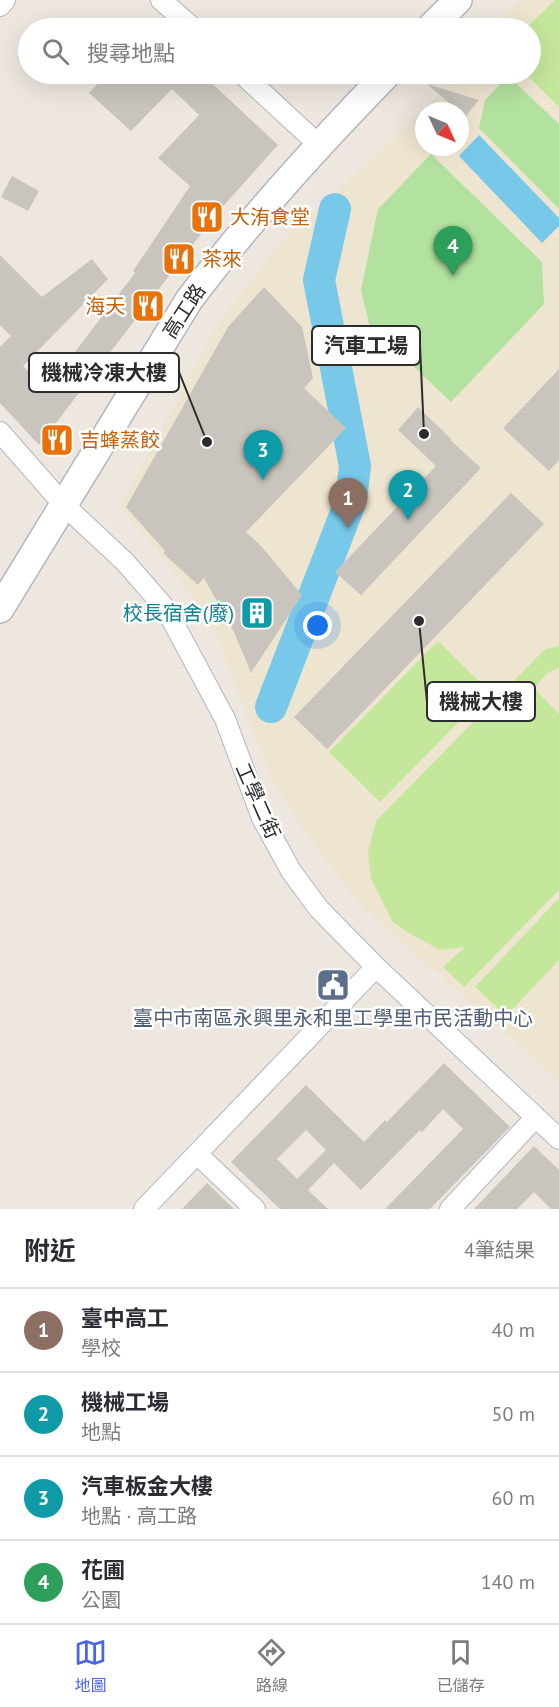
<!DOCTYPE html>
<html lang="zh-TW">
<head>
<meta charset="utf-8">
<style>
  :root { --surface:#fff; --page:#f2f2f3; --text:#2b2b33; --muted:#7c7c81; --line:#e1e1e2; --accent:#4863f2 }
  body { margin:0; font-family:"PT Sans","Noto Sans TC",sans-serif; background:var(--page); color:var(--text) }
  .compass { position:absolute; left:415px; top:102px; width:54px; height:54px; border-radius:50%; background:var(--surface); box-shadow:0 6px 24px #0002; rotate:134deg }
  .you { position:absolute; left:318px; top:626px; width:21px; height:21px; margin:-15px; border:4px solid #fff; border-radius:50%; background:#1a73e8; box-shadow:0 0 0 9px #1a73e833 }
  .badge { display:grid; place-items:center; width:39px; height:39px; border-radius:50%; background:var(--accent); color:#fff; font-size:20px; font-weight:700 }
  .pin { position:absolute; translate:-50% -50px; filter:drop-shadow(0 2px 3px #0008) }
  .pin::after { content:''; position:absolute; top:32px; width:21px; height:18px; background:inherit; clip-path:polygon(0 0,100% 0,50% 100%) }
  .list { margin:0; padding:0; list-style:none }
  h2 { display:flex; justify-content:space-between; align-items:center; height:78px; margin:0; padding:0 24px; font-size:26px }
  h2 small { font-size:20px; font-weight:400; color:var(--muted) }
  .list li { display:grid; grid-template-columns:39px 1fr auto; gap:18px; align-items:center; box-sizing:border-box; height:84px; padding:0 24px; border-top:2px solid var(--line) }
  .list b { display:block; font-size:22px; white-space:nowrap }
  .list p { margin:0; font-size:20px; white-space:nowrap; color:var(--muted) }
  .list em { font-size:20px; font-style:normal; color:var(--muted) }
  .icon { flex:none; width:33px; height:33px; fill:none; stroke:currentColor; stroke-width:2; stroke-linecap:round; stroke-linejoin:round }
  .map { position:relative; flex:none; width:559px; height:1209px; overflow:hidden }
  .search { position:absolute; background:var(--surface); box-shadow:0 6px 24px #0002; left:18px; right:18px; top:18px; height:66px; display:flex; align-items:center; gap:15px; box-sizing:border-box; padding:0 21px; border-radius:33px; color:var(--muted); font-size:22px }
  .sheet { height:414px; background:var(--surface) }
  nav { display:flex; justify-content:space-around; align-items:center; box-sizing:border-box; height:84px; border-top:2px solid var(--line); background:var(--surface); font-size:16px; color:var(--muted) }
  nav a { display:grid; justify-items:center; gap:3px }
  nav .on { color:var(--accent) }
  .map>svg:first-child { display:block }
  .education { fill:#ede5d0; fill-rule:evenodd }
  .green { fill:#b3e19f }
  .pitch { fill:#c5e79b }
  .water { fill:#78c8e9 }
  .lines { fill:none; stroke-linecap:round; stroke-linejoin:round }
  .river { stroke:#78c8e9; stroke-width:32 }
  .building { fill:#c9c5be; fill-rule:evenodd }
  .street-casing { stroke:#b3b5bf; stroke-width:22 }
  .secondary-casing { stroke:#b3b5bf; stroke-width:30 }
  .street { stroke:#fff; stroke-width:20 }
  .secondary { stroke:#fff; stroke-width:27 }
  .labels { text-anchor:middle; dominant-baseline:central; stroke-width:5; stroke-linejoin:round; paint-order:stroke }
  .food-label { font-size:20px; fill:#c56008; stroke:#fff; text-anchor:start }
  .street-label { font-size:20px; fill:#2c2c2c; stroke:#fff }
  .culture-label { font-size:20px; fill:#0d838f; stroke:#fff; text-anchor:end }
  .service-label { font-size:20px; fill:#4e5e75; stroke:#fff }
  .leader { fill:none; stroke:#2c2c2c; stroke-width:2 }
  .callout-dot { fill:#2c2c2c; stroke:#fff; stroke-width:2 }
  .callout { fill:#fff; stroke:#2c2c2c; stroke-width:2 }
  .callout-label { font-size:21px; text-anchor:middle; font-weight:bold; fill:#2c2c2c }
</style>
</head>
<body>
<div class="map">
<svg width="559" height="1209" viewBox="0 0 559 1209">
  <rect width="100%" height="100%" fill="#ede7df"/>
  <path class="education" d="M 520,0 L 559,0 L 559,1081 L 360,905 L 301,827 L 273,782 L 216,634 L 192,596 L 156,549 L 119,507 L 219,322 L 284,239 L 427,107 L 448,86 L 443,77 L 447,74 L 530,74 L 530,28 L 492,28 ZM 424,111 L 460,111 L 460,147 L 424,147 Z"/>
  <path class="green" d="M 508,76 L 559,124 L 559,209 L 479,128 L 485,100 Z
    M 431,154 L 542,262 L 544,304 L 451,402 L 369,324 L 361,290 L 378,209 Z"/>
  <path class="pitch" d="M 555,0 L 559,0 L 559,107 L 526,74 L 530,74 L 530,28 L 526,28 Z
    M 438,641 L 489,691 L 380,802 L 329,752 Z
    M 559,646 L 559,668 L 547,673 L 534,688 L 559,714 L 559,890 L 464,987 L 443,967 L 465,947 L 440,950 L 409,933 L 392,921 L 371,878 L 368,853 L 376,821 L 545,649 Z
    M 559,898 L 559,960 L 506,1016 L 475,987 Z"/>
  <path class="water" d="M 479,135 L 559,218 L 559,226 L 542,243 L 459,156 Z"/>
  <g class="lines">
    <path class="river" d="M 271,707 L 351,500 L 355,466 L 319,280 L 335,209"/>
  </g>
  <path class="building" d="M 107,74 L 202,74 L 278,145 L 218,212 L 39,445 L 0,403 L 0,347 L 11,336 L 0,325 L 0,255 L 42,297 L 92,259 L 108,279 L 23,366 L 46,390 L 135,273 L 133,271 L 190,186 L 158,158 L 199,115 L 172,89 L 131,131 L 89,93 Z
    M 427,84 L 479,100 L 465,117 Z
    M 12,176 L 39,191 L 28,211 L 1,197 Z
    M 264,287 L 302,327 L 313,378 L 304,388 L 346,428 L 246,532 L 261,546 L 302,595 L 251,673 L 234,632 L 204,578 L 198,585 L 163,553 L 165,551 L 126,507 L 228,327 Z
    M 559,369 L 559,460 L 549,471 L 503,428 Z
    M 418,407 L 451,439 L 450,440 L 481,468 L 361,595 L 335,572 L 436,466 L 398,430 Z
    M 511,493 L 544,524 L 327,749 L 294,717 Z
    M 444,1063 L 510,1127 L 430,1209 L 385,1209 L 463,1129 L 443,1109 L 422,1132 L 420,1130 L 361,1190 L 334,1163 L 308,1190 L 328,1209 L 280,1209 L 231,1162 L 306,1085 L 364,1142 L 385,1120 L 387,1122 ZM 306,1130 L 326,1150 L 297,1179 L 277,1159 Z
    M 534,1146 L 559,1170 L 559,1209 L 551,1209 L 534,1192 L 517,1209 L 474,1209 Z
    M 207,1183 L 234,1209 L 182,1209 Z"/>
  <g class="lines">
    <g class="street-casing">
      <path id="street" d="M 161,0 L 193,28
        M 0,6 L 5,0
        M 242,74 L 319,145
        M 0,432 L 64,505 L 125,562 L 166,609 L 225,719 L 262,818 L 291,871 L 319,909 L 376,967 L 559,1139
        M 197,1154 L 255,1209
        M 144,1209 L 376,967
        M 450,1209 L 536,1117"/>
    </g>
    <g class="secondary-casing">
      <path id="secondary" d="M 430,28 L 458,0
        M 0,609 L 189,300 C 249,220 317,146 387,74"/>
    </g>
    <use href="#street" class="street"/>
    <use href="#secondary" class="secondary"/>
  </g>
  <defs>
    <g id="restaurant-square" transform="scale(1.725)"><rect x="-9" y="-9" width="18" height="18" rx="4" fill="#e8710a" stroke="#fff"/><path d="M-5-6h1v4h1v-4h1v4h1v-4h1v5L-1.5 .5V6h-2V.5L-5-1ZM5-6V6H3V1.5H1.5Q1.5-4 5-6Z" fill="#fff"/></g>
    <g id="building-square" transform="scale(1.725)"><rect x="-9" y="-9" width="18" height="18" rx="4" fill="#0f9aa8" stroke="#fff"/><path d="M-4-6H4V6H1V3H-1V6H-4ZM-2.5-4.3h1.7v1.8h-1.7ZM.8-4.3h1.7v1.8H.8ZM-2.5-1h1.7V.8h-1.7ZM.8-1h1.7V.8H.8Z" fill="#fff"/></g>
    <g id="civic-square" transform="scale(1.725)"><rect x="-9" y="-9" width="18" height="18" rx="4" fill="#5c6f8a" stroke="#fff"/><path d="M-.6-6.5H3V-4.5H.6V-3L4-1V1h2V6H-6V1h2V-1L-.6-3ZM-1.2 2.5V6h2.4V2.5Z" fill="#fff"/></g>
  </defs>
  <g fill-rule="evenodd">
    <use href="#restaurant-square" x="207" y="217"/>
    <use href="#restaurant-square" x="179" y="259"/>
    <use href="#restaurant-square" x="148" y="306"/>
    <use href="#restaurant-square" x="57" y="440"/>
    <use href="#building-square" x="257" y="613"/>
    <use href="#civic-square" x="333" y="985"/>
  </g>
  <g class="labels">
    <g class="food-label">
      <text x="230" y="217">大洧食堂</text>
      <text x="202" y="259">茶來</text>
      <text x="125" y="306" text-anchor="end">海天</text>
      <text x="80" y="440">吉蜂蒸餃</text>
    </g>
    <g class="street-label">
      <text transform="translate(184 311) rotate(-57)">高工路</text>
      <text transform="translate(258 801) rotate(66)">工學二街</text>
    </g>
    <g class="culture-label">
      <text x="234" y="613">校長宿舍(廢)</text>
    </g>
    <g class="service-label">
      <text x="333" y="1018">臺中市南區永興里永和里工學里市民活動中心</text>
    </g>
  </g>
  <path class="leader" d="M424 434L420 346M207 442L179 372M419 621L427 702"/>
  <g class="callout-dot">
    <circle cx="424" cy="434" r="6"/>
    <circle cx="207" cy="442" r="6"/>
    <circle cx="419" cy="621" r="6"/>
  </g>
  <g class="callout">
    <rect x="312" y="326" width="108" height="39" rx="6"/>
    <rect x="29" y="353" width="150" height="39" rx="6"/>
    <rect x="427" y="682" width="108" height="39" rx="6"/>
  </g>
  <g class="callout-label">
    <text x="366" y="353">汽車工場</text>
    <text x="104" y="380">機械冷凍大樓</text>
    <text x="481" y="709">機械大樓</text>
  </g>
</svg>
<svg class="compass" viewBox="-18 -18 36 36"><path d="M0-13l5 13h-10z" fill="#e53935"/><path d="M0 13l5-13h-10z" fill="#7c7c81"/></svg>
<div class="you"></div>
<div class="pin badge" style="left:348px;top:528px;background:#8d6e63">1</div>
<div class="pin badge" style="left:408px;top:520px;background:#0f9aa8">2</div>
<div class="pin badge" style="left:263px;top:480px;background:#0f9aa8">3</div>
<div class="pin badge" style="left:453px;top:276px;background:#2e9e5b">4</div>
<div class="search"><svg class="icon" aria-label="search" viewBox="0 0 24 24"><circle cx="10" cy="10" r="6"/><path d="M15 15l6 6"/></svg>搜尋地點</div>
</div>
<section class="sheet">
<h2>附近<small>4筆結果</small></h2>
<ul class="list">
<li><span class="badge" style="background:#8d6e63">1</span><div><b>臺中高工</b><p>學校</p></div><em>40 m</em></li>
<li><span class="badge" style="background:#0f9aa8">2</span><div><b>機械工場</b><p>地點</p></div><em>50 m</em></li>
<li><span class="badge" style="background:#0f9aa8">3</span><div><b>汽車板金大樓</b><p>地點 · 高工路</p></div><em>60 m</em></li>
<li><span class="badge" style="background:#2e9e5b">4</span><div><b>花圃</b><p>公園</p></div><em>140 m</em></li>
</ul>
</section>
<nav>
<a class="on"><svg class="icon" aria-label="map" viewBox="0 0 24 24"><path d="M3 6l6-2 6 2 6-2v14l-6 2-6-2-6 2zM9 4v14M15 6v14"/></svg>地圖</a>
<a><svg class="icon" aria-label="directions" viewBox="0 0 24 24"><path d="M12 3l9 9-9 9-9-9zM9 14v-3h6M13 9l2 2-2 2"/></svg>路線</a>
<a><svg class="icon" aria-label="saved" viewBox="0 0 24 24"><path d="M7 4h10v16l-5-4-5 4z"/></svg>已儲存</a>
</nav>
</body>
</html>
